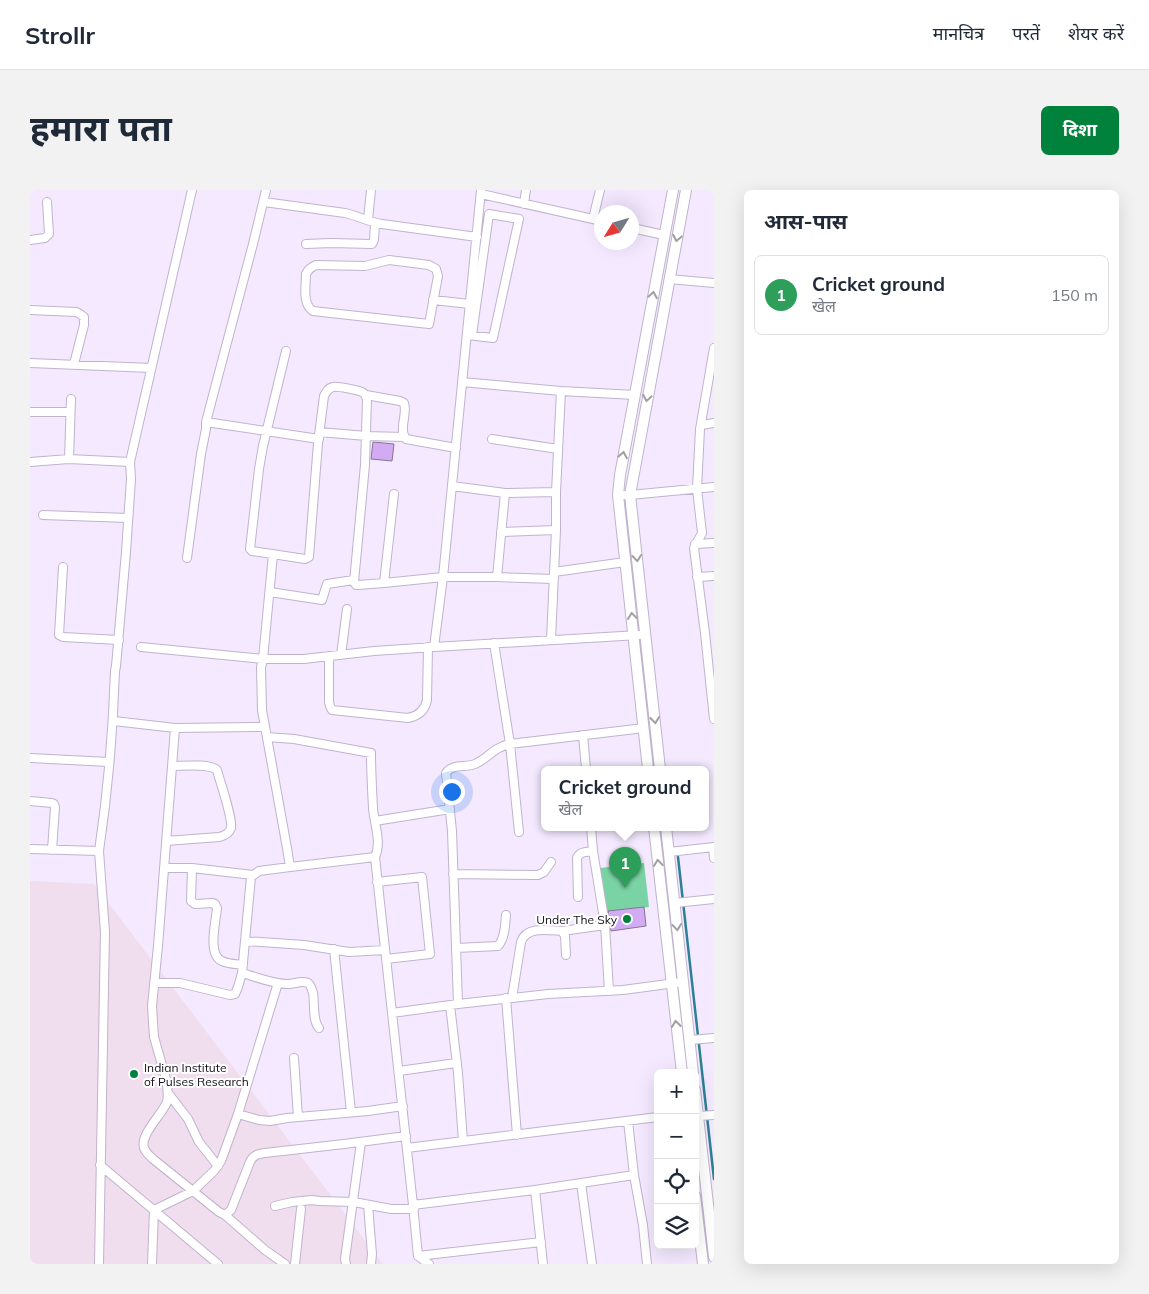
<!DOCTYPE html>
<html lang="hi">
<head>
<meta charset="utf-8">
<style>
  :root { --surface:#fff; --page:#f2f2f3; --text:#1f2937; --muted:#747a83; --line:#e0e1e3; --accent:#00823c }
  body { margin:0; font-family:Mulish,"Noto Sans Devanagari",sans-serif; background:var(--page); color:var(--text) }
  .controls { position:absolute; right:15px; bottom:15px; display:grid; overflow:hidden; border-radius:8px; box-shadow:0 5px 20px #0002 }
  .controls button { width:45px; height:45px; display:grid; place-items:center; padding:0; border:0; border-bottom:1px solid var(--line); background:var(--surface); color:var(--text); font:25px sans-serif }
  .compass { position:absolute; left:564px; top:15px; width:45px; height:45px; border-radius:50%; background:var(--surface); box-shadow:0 5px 20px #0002; rotate:233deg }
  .you { position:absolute; left:421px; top:601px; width:18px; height:18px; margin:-12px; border:4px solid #fff; border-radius:50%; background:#1a73e8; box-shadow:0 0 0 8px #1a73e833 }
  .badge { display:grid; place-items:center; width:32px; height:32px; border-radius:50%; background:var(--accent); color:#fff; font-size:16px; font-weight:700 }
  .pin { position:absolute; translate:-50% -41px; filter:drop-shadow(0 1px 2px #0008) }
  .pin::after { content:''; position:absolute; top:26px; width:18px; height:15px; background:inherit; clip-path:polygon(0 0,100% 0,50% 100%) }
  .popup { position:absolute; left:511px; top:576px; width:168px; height:65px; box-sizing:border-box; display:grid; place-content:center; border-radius:8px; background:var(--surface); filter:drop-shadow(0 1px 4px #0005); font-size:16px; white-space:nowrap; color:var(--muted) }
  .popup b { font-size:19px; color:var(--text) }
  .popup::after { content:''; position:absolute; left:50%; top:100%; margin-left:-10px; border:10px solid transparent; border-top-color:var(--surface) }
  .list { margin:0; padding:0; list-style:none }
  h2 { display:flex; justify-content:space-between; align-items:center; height:65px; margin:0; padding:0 20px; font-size:21px }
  h2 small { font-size:16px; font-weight:400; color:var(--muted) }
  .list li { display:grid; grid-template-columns:32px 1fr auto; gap:15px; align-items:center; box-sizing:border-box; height:80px; margin:0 10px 10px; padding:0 10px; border:1px solid var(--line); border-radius:8px }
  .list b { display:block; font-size:19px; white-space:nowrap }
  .list p { margin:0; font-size:16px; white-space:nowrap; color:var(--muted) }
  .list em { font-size:16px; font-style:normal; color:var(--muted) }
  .icon { flex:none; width:28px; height:28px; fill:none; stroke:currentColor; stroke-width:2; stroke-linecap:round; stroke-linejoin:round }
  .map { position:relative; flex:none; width:684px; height:1074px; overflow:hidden; border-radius:8px }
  header { display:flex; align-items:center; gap:30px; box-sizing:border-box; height:70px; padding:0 25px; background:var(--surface); border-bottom:1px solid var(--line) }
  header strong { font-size:24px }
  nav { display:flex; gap:28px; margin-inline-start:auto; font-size:18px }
  .intro { display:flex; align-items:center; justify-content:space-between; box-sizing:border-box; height:120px; padding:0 30px }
  h1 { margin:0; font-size:35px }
  .button { padding:12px 22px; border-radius:8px; background:var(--accent); color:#fff; font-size:18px; font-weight:700 }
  main { display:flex; gap:30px; padding:0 30px }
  aside { flex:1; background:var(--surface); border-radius:8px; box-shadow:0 5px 20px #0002 }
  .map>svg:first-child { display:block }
  .education { fill:#f0ddee }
  .green { fill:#7ad3a4 }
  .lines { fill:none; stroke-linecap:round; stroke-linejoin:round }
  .stream { stroke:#2d8097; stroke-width:2.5 }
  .building { fill:#d3abf5; stroke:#83768e }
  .minor-casing { stroke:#c0b3cd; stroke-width:10 }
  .tertiary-casing { stroke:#c0b3cd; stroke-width:12 }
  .minor { stroke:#fff; stroke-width:8 }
  .tertiary { stroke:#fff; stroke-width:10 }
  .oneway { stroke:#a19fa3 }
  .poi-dot { fill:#00823c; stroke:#fff; stroke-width:2 }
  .labels { text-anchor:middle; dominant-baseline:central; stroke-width:4; stroke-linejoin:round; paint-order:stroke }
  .poi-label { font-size:12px; fill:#140f18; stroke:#fff; text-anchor:end }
</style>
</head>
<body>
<header>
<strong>Strollr</strong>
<nav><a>मानचित्र</a><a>परतें</a><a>शेयर करें</a></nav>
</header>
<div class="intro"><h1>हमारा पता</h1><a class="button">दिशा</a></div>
<main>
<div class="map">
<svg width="684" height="1074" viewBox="0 0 684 1074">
  <rect width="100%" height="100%" fill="#f4e9ff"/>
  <path class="education" d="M 0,691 L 64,694 L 353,1074 L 0,1074 Z"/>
  <path class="green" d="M 614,673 L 619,717 L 575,722 L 570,678 Z"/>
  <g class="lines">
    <path class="stream" d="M 648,667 L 684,989"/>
  </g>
  <path class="building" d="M 343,252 L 364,254 L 362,271 L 341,269 Z
    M 614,717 L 616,736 L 581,741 L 578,721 Z"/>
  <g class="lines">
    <g class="minor-casing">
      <path id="minor" d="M 451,4 L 572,31
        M 234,12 L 315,23 C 328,26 339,32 352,34 L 447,47
        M 494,14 L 496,0
        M 563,29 L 570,0
        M 338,30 L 341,0
        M 602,38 L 634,45
        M 0,50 L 15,48 L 19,44 L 17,12
        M 276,54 L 301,53 L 342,54 L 344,50 L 345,33
        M 359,70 L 399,75 L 406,79 L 408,86 L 399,134 L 283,121 C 272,114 276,96 276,84 C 278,80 281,77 286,75 L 335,76 Z
        M 639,89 L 684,93
        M 403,110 L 440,114
        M 0,120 L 46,122 L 50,124 L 54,127 L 54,135 L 44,174
        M 437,145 L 463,148 L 489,29 L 459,24 L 442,145
        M 684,158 L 670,239 L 667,299 L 672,343 L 664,358 L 675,443 L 684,529
        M 256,161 L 233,256 L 229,279 L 220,359 L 222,361 L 275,369 L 279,367 L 288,253 L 294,206 C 296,202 298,198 303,197 C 308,196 327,200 332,202 C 336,204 335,205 337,209 L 335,275 L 324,392 L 326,395 L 328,395 L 354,393
        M 0,173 L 121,178
        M 432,192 L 531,201 L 605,205
        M 336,205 L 370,211 L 374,213 C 378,225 368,238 376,249 L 426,258
        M 0,222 L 40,222
        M 176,232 L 289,249
        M 671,235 L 684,233
        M 290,242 L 336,246 L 374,247
        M 462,249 L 528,259
        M 39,269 L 41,209
        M 0,272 L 39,269 L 100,272
        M 422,296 L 475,303
        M 364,304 L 354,393 L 413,387 L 467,387
        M 588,305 L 600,305 L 684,297
        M 13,325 L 98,328
        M 471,342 L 526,340
        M 665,354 L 684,353
        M 157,368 L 171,264 L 176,239 L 176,232 L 223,54 L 236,0
        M 33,377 L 29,445 L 33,447 L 89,450
        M 524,382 L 595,372
        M 667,387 L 684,386
        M 524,389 L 467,387 L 475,303 L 526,302
        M 240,402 L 292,410 L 297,394 L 324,390
        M 521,450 L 526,340 L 526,302 L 531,201
        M 464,453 L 480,554 L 489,642
        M 111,457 L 233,469 L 274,469 L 344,461 L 404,457 L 609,445
        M 404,457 L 413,387 L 451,0
        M 311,465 L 317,419
        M 299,466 L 299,512 L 300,516 L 302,520 L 378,528 C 389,526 395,520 397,510 L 398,457
        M 84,531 L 145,538 L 235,537
        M 145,538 L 128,756 L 122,816 L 124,847 L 136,889 C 137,896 139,905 137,912 C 132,925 107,947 115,960 C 117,964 120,966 123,969 L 189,1022 L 195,1025 L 201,1020 L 220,972 C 223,965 228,964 235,963 L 314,954 L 376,946
        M 553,545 L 556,579
        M 237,547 L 264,549 L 341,563 C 341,581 342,599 343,618 C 344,633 352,653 345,667 L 260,677 L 257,658 L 232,520 L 231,477 L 233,469 L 243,364
        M 0,568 L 79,572
        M 0,611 L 22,613 L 24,614 L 25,617 L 22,660
        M 345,631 L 420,619
        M 561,637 L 563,661 L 575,735 L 579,801
        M 136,651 L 189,647 C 194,646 199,644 201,638 C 203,628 190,592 187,580 C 179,573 153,576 142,576
        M 683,657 L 684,668
        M 0,659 L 69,661 L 75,742 L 69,1074
        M 69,661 C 78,601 83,541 85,481 L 86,476 L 96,362 L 101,289 L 100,272 L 162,0
        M 639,662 L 684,657
        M 345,667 L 383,1015
        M 134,678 L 162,678 L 223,685
        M 162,678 L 161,711 L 165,714 L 183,713 L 185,714 L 187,718 C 186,731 177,765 192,771 C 198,774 206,774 213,775
        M 423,684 L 508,685 L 514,682 L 521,672
        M 347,692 L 392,687 L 400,764 L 356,769
        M 548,707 L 547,668 C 550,661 557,662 563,661
        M 645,713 L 684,709
        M 532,741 L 575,735
        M 215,751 L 274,755 L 319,762 L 355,760
        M 426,758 L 468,756 C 475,748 475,735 476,725
        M 304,759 L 321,922
        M 212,783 C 227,787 242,794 258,794 C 264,794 273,790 278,793 C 281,795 282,800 283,803 C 285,814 282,830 289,838
        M 125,793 L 150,793 L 200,805 L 205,804 L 208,797 L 212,783 L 221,687 L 229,681 L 260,677
        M 476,808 L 487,945
        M 482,808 L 491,752 C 496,736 518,740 532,741 L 535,746 L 536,765
        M 428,814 L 422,641 L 416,583 C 423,573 436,578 445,574 C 459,568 462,558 480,554 L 614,538
        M 420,815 L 428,883 L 433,951
        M 362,823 L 428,814 L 518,804 L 593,800 L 653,792
        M 660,850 L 684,848
        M 264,868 L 268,927
        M 369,881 L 426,873
        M 138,903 L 158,929 L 169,952 L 188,976
        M 208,924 L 229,930 L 240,931 L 257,928 L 338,921 L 373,916
        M 668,926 L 684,925
        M 598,931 L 604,985
        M 377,958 L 628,927
        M 70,975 L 188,1074
        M 551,993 L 562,1074
        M 338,1015 L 342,1064 L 341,1074
        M 245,1016 L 262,1012 L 282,1010 L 289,1011 L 324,1012 L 361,1019 L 384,1019
        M 195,1025 L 235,1060 L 255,1074
        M 388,1066 L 511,1052
        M 122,1074 L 124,1020 L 163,1001 L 184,981 L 191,971 L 208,924 L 248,793
        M 265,1074 L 271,1019
        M 316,1074 L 315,1069 L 331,952
        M 399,1074 L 388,1066 L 383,1015 L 505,1000
        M 513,1074 L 505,1000 L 604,985 L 613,1035 L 617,1074"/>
    </g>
    <g class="tertiary-casing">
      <path id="tertiary" d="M 618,579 L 588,305 L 590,285 L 643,0
        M 630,579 L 600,305 L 656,0
        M 624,637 L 652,883
        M 636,637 L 663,883
        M 665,900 L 684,1067
        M 665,1006 L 673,1074"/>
    </g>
    <use href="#minor" class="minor"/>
    <use href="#tertiary" class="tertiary"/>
  </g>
  <defs><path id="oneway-chevron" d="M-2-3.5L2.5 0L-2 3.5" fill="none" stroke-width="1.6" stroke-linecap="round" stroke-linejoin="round" transform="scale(1.25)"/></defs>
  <g class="oneway">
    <use href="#oneway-chevron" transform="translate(647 48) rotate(101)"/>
    <use href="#oneway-chevron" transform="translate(623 105) rotate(-80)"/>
    <use href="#oneway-chevron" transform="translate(617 208) rotate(100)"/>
    <use href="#oneway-chevron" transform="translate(593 265) rotate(-80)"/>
    <use href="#oneway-chevron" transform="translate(607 368) rotate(84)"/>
    <use href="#oneway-chevron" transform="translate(602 426) rotate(-97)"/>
    <use href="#oneway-chevron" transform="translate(625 530) rotate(84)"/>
    <use href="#oneway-chevron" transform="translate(628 673) rotate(-96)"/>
    <use href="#oneway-chevron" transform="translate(647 737) rotate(84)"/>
    <use href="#oneway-chevron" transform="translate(646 834) rotate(-96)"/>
  </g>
  <g class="poi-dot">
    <circle cx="597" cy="729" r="5"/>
    <circle cx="104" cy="884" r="5"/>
  </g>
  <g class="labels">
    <g class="poi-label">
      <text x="587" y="729">Under The Sky</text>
      <text x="114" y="877" text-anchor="start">Indian Institute<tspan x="114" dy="14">of Pulses Research</tspan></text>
    </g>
  </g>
</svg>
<div class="controls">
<button>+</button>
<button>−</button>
<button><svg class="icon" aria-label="locate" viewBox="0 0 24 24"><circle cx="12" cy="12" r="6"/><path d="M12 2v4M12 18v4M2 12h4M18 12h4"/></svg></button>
<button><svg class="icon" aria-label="layers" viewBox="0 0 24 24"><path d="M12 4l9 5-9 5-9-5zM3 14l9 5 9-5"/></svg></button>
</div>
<svg class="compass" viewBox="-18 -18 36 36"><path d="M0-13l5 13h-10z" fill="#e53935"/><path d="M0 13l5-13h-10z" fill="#747a83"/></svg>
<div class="you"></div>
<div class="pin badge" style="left:595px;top:698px;background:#2e9e5b">1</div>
<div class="popup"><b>Cricket ground</b>खेल</div>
</div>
<aside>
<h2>आस-पास<small></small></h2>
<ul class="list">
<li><span class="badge" style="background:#2e9e5b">1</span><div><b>Cricket ground</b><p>खेल</p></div><em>150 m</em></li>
</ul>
</aside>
</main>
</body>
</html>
